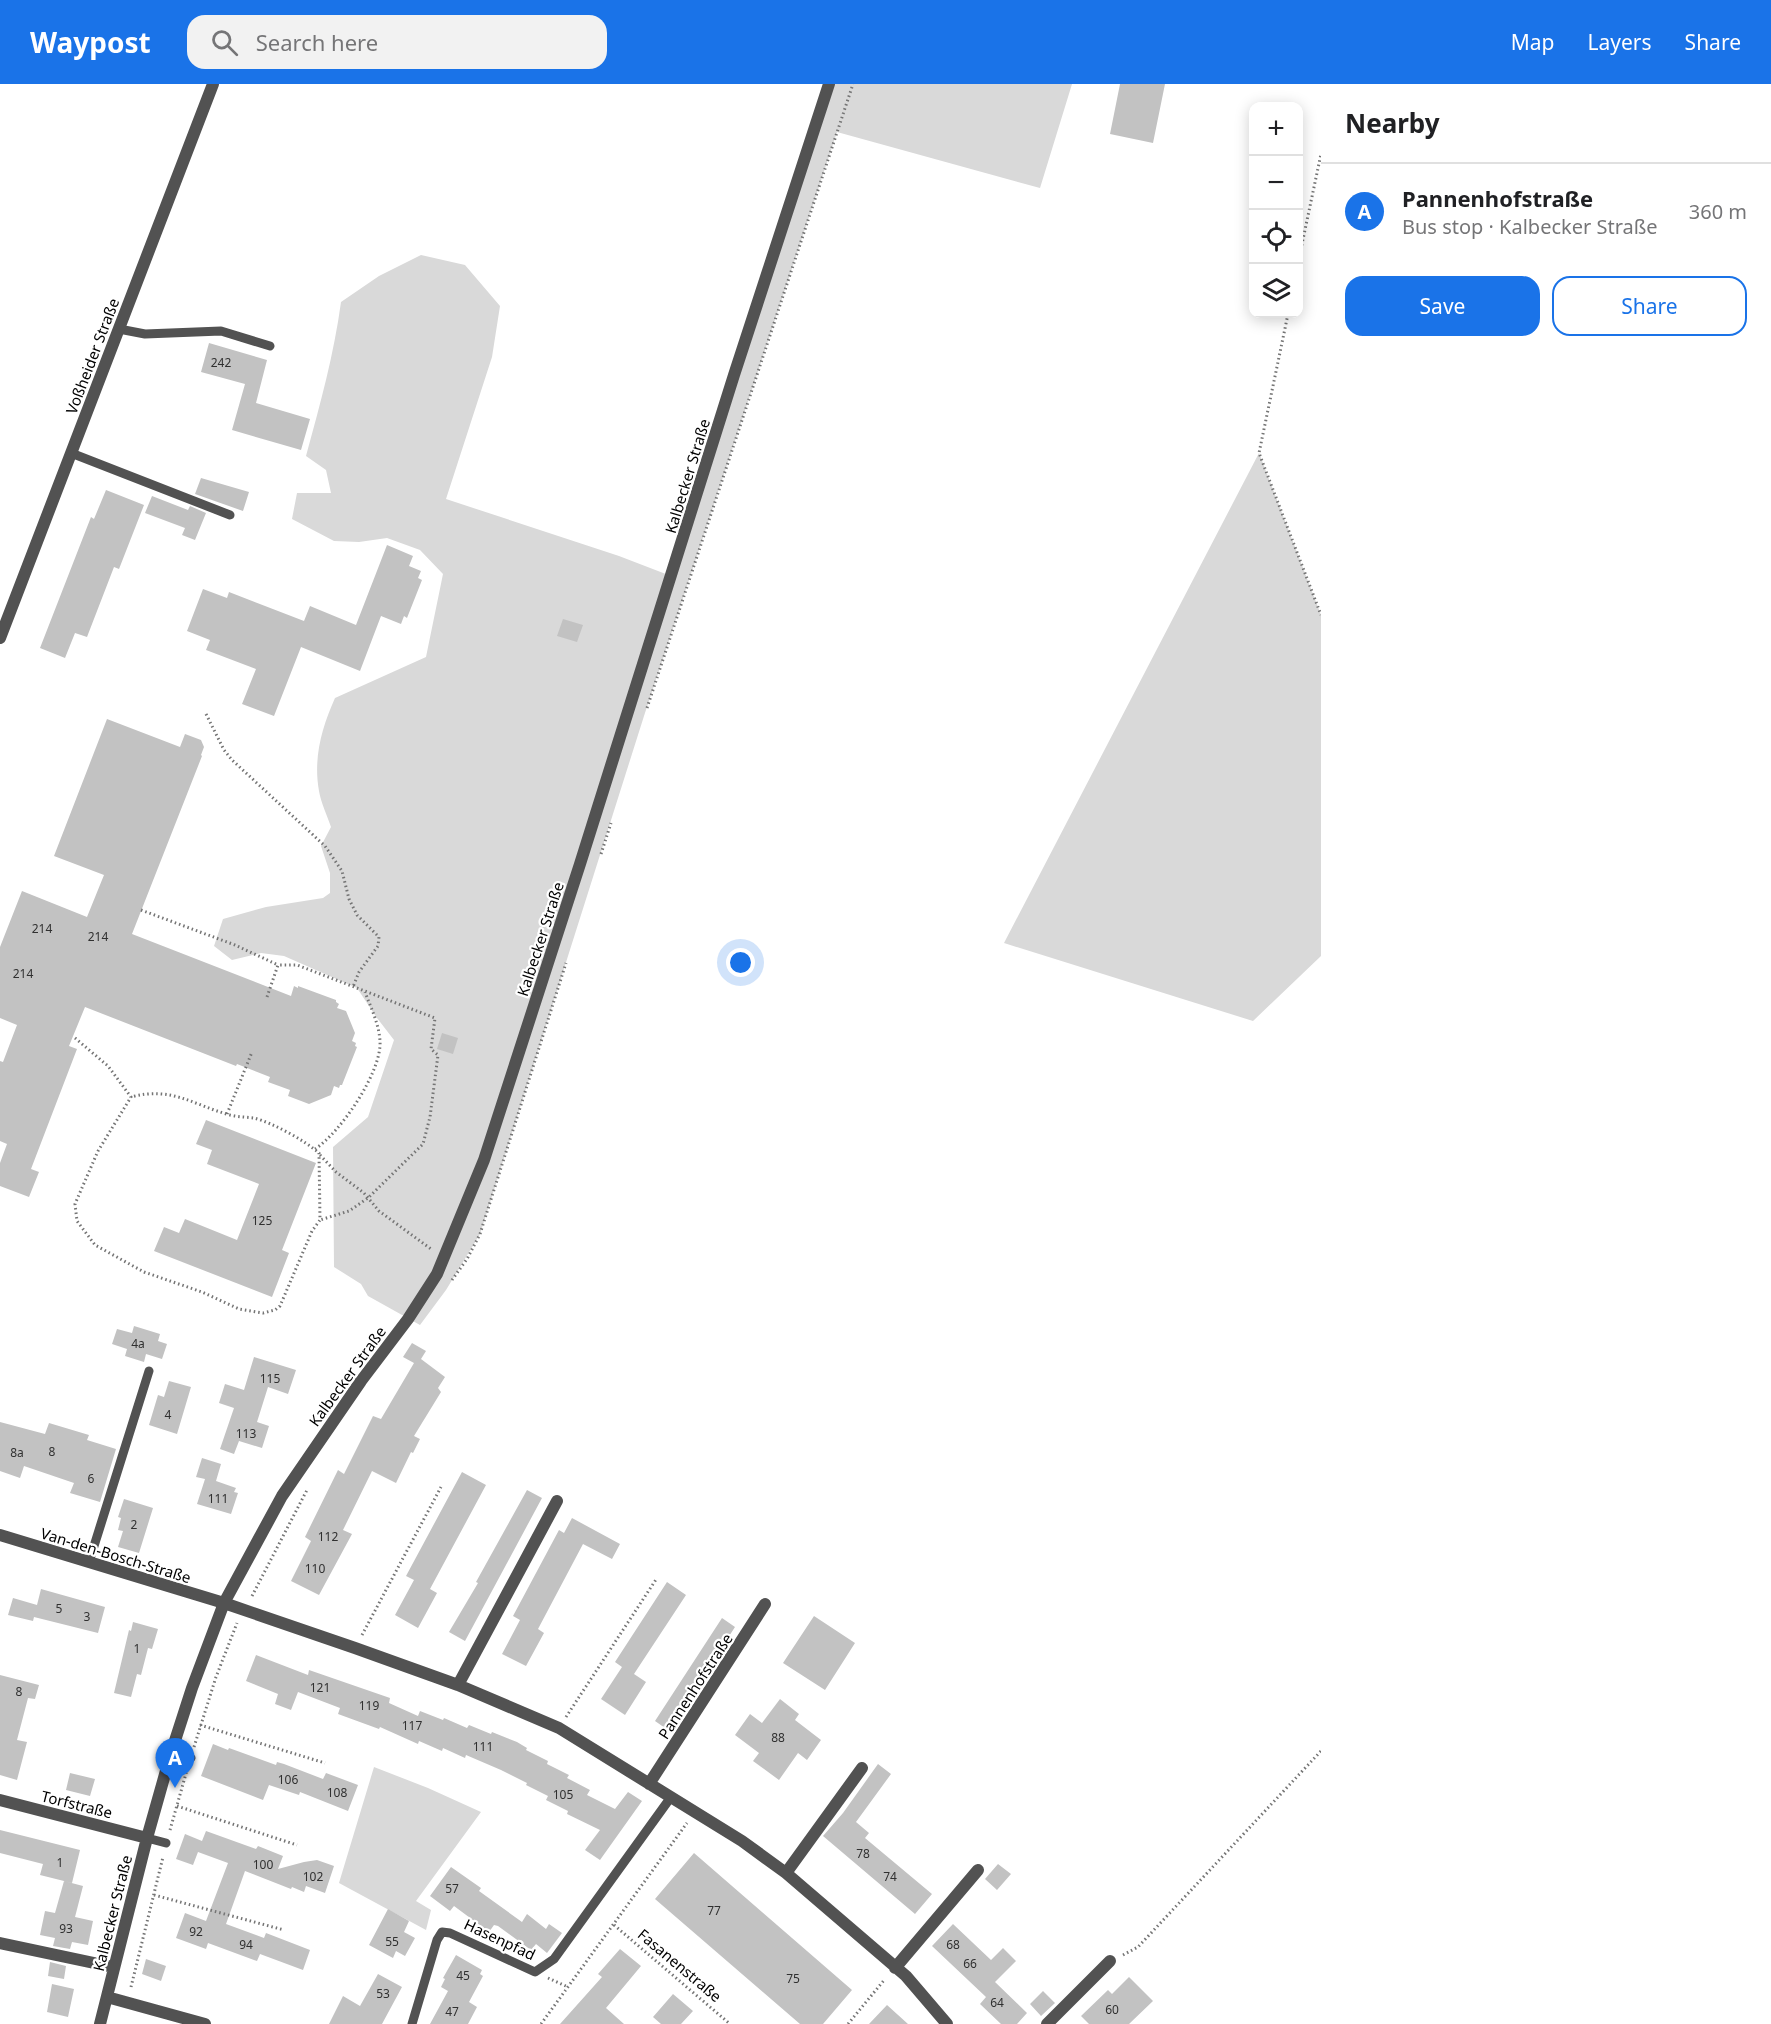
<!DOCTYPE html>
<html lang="en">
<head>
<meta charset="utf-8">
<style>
  :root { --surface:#fff; --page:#f2f2f2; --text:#202124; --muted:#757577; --line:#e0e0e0; --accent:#1a73e8 }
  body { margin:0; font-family:"Noto Sans",sans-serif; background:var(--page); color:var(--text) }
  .controls { position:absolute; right:18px; top:18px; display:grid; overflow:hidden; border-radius:12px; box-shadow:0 3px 15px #0003 }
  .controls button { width:54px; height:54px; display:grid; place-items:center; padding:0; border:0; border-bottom:2px solid var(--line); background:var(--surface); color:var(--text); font:30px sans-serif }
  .you { position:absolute; left:741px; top:879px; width:21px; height:21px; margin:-15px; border:4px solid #fff; border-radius:50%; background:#1a73e8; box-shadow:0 0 0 9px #1a73e833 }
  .badge { display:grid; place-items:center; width:39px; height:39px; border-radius:50%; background:var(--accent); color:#fff; font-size:20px; font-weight:700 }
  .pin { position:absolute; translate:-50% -50px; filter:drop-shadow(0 2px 3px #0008) }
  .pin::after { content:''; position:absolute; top:32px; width:21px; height:18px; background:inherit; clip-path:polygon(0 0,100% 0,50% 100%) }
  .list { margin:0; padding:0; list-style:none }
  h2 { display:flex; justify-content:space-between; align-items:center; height:78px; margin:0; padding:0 24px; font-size:26px }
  h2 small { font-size:20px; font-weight:400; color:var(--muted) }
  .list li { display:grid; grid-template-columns:39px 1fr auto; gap:18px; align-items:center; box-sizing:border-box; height:96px; padding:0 24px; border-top:2px solid var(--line) }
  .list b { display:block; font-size:22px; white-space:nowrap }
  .list p { margin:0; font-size:20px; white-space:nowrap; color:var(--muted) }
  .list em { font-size:20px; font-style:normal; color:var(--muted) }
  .actions { display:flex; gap:12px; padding:18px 24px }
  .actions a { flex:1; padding:14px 0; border:2px solid var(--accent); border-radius:18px; text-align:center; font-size:21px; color:var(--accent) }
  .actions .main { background:var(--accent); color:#fff }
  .icon { flex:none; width:33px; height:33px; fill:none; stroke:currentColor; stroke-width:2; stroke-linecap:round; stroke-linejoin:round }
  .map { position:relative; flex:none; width:1321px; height:1940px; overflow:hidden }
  header { display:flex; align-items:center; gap:36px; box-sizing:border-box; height:84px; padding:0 30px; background:var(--accent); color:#fff }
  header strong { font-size:28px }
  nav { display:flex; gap:33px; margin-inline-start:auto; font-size:21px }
  .search { width:420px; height:54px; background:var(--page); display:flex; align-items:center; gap:15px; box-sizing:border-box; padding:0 21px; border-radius:18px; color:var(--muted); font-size:22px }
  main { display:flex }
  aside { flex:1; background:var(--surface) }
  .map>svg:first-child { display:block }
  .green { fill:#d9d9d9 }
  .building { fill:#c2c2c2 }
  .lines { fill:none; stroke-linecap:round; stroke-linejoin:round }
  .path { stroke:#747474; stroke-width:3; stroke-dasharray:1.5 3; stroke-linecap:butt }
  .lane { stroke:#525252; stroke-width:9 }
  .street { stroke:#525252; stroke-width:12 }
  .labels { text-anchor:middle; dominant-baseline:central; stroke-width:4.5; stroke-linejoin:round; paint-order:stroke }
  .number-label { font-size:12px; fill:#303030 }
  .street-label { font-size:15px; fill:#000; stroke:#fff }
</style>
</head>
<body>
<header>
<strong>Waypost</strong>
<div class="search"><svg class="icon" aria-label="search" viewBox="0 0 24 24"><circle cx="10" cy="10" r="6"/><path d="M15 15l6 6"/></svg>Search here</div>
<nav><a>Map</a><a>Layers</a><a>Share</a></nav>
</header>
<main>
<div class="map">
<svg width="1321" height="1940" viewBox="0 0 1321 1940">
  <rect width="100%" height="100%" fill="#fff"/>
  <path class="green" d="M 829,0 L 1072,0 L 1040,104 L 837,48 L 644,632 L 480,1150 L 446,1206 L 420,1241 L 368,1212 L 361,1200 L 334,1183 L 333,1063 L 368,1033 L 394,956 L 377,934 L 357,904 L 284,872 L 261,869 L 232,876 L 214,862 L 223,835 L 266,823 L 323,814 L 330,809 L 330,789 L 321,762 L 331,743 C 327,731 321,719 319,707 C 313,674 322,643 335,614 L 426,573 L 443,490 L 420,466 L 387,454 L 359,458 L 334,457 L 292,435 L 297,409 L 331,409 L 326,386 L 306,372 C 320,321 334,270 341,218 L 379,192 L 421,171 L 465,181 L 500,222 L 492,273 L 446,415 L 619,472 L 671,492 Z
    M 1259,369 L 1321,531 L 1321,872 L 1253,937 L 1004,859 Z
    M 374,1683 L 428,1704 L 481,1728 L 416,1817 L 431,1826 L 426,1846 L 339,1799 Z"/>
  <path class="building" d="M 1120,0 L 1165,0 L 1153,59 L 1110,50 Z
    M 209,259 L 267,276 L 256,319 L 310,335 L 301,366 L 232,346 L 245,300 L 201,288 Z
    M 201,394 L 249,408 L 243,427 L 195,410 Z
    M 106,406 L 144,421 L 119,485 L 114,483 L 87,553 L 75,549 L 65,574 L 40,564 L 91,433 L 94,435 Z
    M 152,412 L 188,426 L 190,422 L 206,429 L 195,456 L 182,451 L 185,444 L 145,429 Z
    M 387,461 L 413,472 L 409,482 L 421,487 L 418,494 L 422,496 L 407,534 L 404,532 L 401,540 L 381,532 L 360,587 L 301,563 L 274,632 L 242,620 L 256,585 L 206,566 L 210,556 L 187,547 L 203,505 L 227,514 L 229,508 L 304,537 L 310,522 L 356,541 Z
    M 563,535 L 583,541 L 577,558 L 557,552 Z
    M 107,635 L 180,663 L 185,650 L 201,656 L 204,663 L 201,671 L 202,672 L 132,850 L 291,912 L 294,902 L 298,904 L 298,902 L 336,916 L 336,918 L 339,920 L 337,924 L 346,927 L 355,949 L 352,957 L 356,959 L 355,962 L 357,963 L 342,1001 L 340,1001 L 339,1004 L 334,1002 L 331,1011 L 309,1020 L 288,1012 L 290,1006 L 268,998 L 270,993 L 237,980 L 236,982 L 85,923 L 69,962 L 77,965 L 31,1085 L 39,1088 L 29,1113 L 0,1102 L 0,1079 L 7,1060 L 0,1057 L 0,977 L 3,978 L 17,941 L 0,934 L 0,863 L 22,807 L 87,833 L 104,791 L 54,772 Z
    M 442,949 L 458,954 L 453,970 L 437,965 Z
    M 206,1036 L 316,1079 L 282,1166 L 289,1169 L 272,1213 L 154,1167 L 164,1143 L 179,1149 L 185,1135 L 237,1156 L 259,1100 L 207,1080 L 212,1066 L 196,1060 Z
    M 134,1242 L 160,1250 L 158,1257 L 167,1260 L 162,1275 L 146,1270 L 144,1278 L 125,1272 L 127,1265 L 112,1260 L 117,1245 L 132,1249 Z
    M 412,1259 L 426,1267 L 421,1275 L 445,1293 L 438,1304 L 441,1308 L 414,1352 L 420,1355 L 413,1369 L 411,1368 L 396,1399 L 372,1387 L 343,1446 L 352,1450 L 319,1511 L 291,1497 L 311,1457 L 305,1453 L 338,1386 L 344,1390 L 373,1332 L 381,1335 L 414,1279 L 403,1273 Z
    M 254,1273 L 296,1286 L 288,1310 L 268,1303 L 257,1338 L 269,1342 L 262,1364 L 239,1357 L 234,1370 L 220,1365 L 234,1324 L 219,1319 L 225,1300 L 244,1306 Z
    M 169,1297 L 191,1303 L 177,1350 L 149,1341 L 158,1311 L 164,1313 Z
    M 0,1338 L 45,1350 L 49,1339 L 89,1351 L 87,1356 L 116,1365 L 100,1418 L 70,1409 L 74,1399 L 24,1382 L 20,1394 L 0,1387 Z
    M 202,1374 L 221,1380 L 216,1397 L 236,1404 L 234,1408 L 238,1409 L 231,1430 L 197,1420 L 205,1395 L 196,1393 Z
    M 462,1388 L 486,1401 L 430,1505 L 437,1509 L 418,1544 L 395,1531 L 414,1496 L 406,1492 Z
    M 527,1406 L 542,1414 L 465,1557 L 449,1548 L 478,1499 L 476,1498 Z
    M 124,1415 L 153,1424 L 139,1469 L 118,1463 L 123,1447 L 118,1446 L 121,1434 L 118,1433 Z
    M 572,1434 L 620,1460 L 612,1475 L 583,1460 L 538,1545 L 544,1549 L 526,1582 L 502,1570 L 520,1536 L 513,1532 L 559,1446 L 564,1449 Z
    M 667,1498 L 686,1511 L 634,1590 L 646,1598 L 625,1631 L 601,1615 L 622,1583 L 615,1578 Z
    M 41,1505 L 105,1523 L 98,1549 L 34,1533 L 33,1537 L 8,1531 L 13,1514 L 37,1521 Z
    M 814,1532 L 855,1559 L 825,1606 L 783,1579 Z
    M 722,1534 L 735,1543 L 668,1646 L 655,1637 Z
    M 133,1538 L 158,1545 L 152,1565 L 148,1564 L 141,1591 L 137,1590 L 131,1613 L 114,1609 L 129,1546 L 131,1547 Z
    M 256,1571 L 308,1591 L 309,1586 L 390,1614 L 389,1619 L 418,1632 L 420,1627 L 443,1636 L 444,1634 L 467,1644 L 469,1641 L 491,1650 L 492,1648 L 517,1658 L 527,1664 L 526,1666 L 548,1677 L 547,1680 L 569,1691 L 567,1694 L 590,1706 L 587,1711 L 615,1725 L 628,1708 L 642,1717 L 600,1776 L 585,1766 L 600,1746 L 567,1730 L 568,1727 L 546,1716 L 548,1712 L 526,1701 L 527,1699 L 501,1686 L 466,1671 L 465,1674 L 443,1664 L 442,1667 L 419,1657 L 418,1660 L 380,1643 L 379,1645 L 338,1630 L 340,1624 L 298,1608 L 291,1626 L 275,1620 L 278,1610 L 246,1597 Z
    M 0,1591 L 39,1601 L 35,1615 L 28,1614 L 17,1656 L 27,1658 L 17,1696 L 0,1691 Z
    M 780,1615 L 799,1630 L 795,1636 L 821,1656 L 807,1676 L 798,1669 L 779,1696 L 753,1677 L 759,1669 L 735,1651 L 750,1630 L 762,1639 Z
    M 213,1660 L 228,1666 L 229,1664 L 276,1681 L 277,1678 L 284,1680 L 323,1695 L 326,1689 L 358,1701 L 348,1727 L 300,1708 L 299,1711 L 269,1701 L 263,1716 L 201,1692 Z
    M 878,1680 L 891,1690 L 856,1738 L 869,1749 L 865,1754 L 932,1810 L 915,1830 L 823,1752 L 843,1729 Z
    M 70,1689 L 95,1695 L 90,1712 L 66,1706 Z
    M 0,1746 L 80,1766 L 72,1799 L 40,1791 L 43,1780 L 0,1769 Z
    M 206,1747 L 256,1765 L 258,1762 L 283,1772 L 278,1785 L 304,1778 L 317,1776 L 334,1782 L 325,1809 L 306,1802 L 304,1808 L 292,1803 L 291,1805 L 245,1787 L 226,1840 L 264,1854 L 266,1849 L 310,1866 L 303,1886 L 260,1870 L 257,1877 L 208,1859 L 206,1865 L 176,1854 L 185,1829 L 206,1837 L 228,1779 L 198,1768 L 193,1781 L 176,1775 L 185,1750 L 202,1757 Z
    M 694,1769 L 852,1906 L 823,1940 L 800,1940 L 655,1815 Z
    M 998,1780 L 1011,1790 L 997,1806 L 985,1795 Z
    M 451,1783 L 481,1804 L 479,1807 L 522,1838 L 527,1830 L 546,1845 L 549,1840 L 562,1849 L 547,1869 L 536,1860 L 531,1866 L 498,1842 L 494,1841 L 489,1848 L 454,1822 L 450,1827 L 430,1812 Z
    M 64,1797 L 83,1802 L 75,1833 L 93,1837 L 88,1861 L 72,1858 L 70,1865 L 53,1862 L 55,1854 L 40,1851 L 45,1827 L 55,1829 Z
    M 388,1825 L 409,1837 L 404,1848 L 415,1854 L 405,1872 L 396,1867 L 393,1874 L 369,1861 Z
    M 953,1840 L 991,1876 L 1003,1864 L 1016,1877 L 995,1898 L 1027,1929 L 1017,1940 L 1001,1940 L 980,1920 L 986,1913 L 932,1862 Z
    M 620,1865 L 641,1882 L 606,1924 L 624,1940 L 560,1940 L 602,1893 L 598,1890 Z
    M 456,1871 L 482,1886 L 480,1890 L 483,1892 L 469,1918 L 477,1923 L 468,1940 L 430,1940 L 448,1907 L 441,1903 L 445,1895 L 443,1894 Z
    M 146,1875 L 166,1882 L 161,1897 L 142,1890 Z
    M 50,1878 L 66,1882 L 64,1895 L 48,1892 Z
    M 378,1890 L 402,1903 L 382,1940 L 329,1940 L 343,1912 L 360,1922 Z
    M 1129,1893 L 1153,1917 L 1129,1940 L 1089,1940 L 1081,1932 L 1108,1906 L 1112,1910 Z
    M 52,1900 L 74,1905 L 68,1933 L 47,1928 Z
    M 1043,1907 L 1055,1919 L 1041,1932 L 1030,1920 Z
    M 673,1910 L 693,1927 L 681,1940 L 661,1940 L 653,1933 Z
    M 887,1921 L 908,1940 L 869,1940 Z"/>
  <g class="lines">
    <path class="path" d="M 1298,179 L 1321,70
      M 1288,230 L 1259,369 L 1321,531
      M 647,624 L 853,0
      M 206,630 L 224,666 L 232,676 L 325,762 L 342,787 L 349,815 L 357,831 L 379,853 L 378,862 L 359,888 L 353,903
      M 601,770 L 611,739
      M 141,826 L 235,861 L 278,881
      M 267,913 L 278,881 L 297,881 L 435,934 L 431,965 L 438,971 L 430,1033 L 423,1060 L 368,1114 L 349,1127 L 320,1136
      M 75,954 L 108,982 L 131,1013 L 98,1067 L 75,1120 L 77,1137 L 95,1161 L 144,1188 L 202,1208 L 239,1225 L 263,1229 L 275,1226 L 280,1222 L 312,1147 L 320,1136 L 319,1069 C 304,1056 273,1039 254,1034 C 246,1033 238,1033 230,1031 C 193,1021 172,1002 131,1013
      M 227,1030 L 252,968
      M 315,1065 C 340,1049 382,988 380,957 C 379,940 371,924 365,908
      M 320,1071 L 336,1088 L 364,1109 L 379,1127 L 431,1165
      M 452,1196 L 467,1175 L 480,1150 L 566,879
      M 252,1512 L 307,1406
      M 362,1551 L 441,1403
      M 566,1633 L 657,1494
      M 200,1641 L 325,1679
      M 194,1663 L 216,1593 L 237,1539
      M 177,1722 L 297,1761
      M 170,1746 L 187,1686
      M 154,1811 L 284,1846
      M 614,1841 L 730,1940
      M 1123,1871 L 1138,1863 L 1321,1667
      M 548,1894 L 568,1903
      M 131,1903 L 163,1773
      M 541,1940 L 687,1739
      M 848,1940 L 885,1895"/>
    <path class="lane" d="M 119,245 L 145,250 L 221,247 L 270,262
      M 71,369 L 230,431
      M 89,1478 L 149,1287
      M 171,1669 L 191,1674
      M 147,1754 L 166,1759
      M 412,1940 L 437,1856 L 442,1848 L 450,1849 L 535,1888 L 554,1875 L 671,1713"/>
    <path class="street" d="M 0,554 L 213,0
      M 0,1451 L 224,1519 L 355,1564 L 458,1601 L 559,1644 L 742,1757 L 786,1789 L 906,1892 L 947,1940
      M 458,1601 L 557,1417
      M 649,1700 L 765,1520
      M 0,1716 L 147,1754
      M 786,1789 L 862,1684
      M 0,1859 L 113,1883
      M 895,1884 L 978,1786
      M 107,1913 L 205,1940
      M 100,1940 L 147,1754 L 171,1669 L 192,1604 L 224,1519 L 282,1412 L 361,1297 L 408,1235 L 437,1190 L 484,1076 L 580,780 L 734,291 L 829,0
      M 1047,1940 L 1110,1877"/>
  </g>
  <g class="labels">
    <g class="number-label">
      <text x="221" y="278">242</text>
      <text x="42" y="844">214</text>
      <text x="98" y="852">214</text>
      <text x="23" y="889">214</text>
      <text x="262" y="1136">125</text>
      <text x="138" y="1259">4a</text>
      <text x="270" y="1294">115</text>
      <text x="168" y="1330">4</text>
      <text x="246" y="1349">113</text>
      <text x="52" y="1367">8</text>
      <text x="17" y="1368">8a</text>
      <text x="91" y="1394">6</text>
      <text x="218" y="1414">111</text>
      <text x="134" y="1440">2</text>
      <text x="328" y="1452">112</text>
      <text x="315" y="1484">110</text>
      <text x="59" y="1524">5</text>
      <text x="87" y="1532">3</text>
      <text x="137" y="1564">1</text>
      <text x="320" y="1603">121</text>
      <text x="19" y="1607">8</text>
      <text x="369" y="1621">119</text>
      <text x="412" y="1641">117</text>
      <text x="778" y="1653">88</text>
      <text x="483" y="1662">111</text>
      <text x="288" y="1695">106</text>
      <text x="337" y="1708">108</text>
      <text x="563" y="1710">105</text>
      <text x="863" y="1769">78</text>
      <text x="60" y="1778">1</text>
      <text x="263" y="1780">100</text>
      <text x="313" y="1792">102</text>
      <text x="890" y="1792">74</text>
      <text x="452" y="1804">57</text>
      <text x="714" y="1826">77</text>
      <text x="66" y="1844">93</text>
      <text x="196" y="1847">92</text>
      <text x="392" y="1857">55</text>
      <text x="246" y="1860">94</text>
      <text x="953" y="1860">68</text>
      <text x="970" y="1879">66</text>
      <text x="463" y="1891">45</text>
      <text x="793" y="1894">75</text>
      <text x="383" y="1909">53</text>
      <text x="997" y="1918">64</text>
      <text x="1112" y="1925">60</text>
      <text x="452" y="1927">47</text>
    </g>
    <g class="street-label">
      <text transform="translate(92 272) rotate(-69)">Voßheider Straße</text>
      <text transform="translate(687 392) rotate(-73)">Kalbecker Straße</text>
      <text transform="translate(540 855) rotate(-72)">Kalbecker Straße</text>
      <text transform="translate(347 1292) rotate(-54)">Kalbecker Straße</text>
      <text transform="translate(116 1471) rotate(17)">Van-den-Bosch-Straße</text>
      <text transform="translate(695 1602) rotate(-57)">Pannenhofstraße</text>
      <text transform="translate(77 1720) rotate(14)">Torfstraße</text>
      <text transform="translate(112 1829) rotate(-76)">Kalbecker Straße</text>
      <text transform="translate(500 1855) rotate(25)">Hasenpfad</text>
      <text transform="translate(680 1881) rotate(40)">Fasanenstraße</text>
    </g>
  </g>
</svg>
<div class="controls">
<button>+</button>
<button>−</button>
<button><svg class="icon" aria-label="locate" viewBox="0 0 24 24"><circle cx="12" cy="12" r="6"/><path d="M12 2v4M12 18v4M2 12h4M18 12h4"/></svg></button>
<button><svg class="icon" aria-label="layers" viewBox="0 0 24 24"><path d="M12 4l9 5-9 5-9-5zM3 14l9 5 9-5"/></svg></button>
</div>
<div class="you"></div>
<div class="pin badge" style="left:175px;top:1704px">A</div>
</div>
<aside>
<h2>Nearby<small></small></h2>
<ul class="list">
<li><span class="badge">A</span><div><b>Pannenhofstraße</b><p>Bus stop · Kalbecker Straße</p></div><em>360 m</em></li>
</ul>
<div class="actions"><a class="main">Save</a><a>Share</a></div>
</aside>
</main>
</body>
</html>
